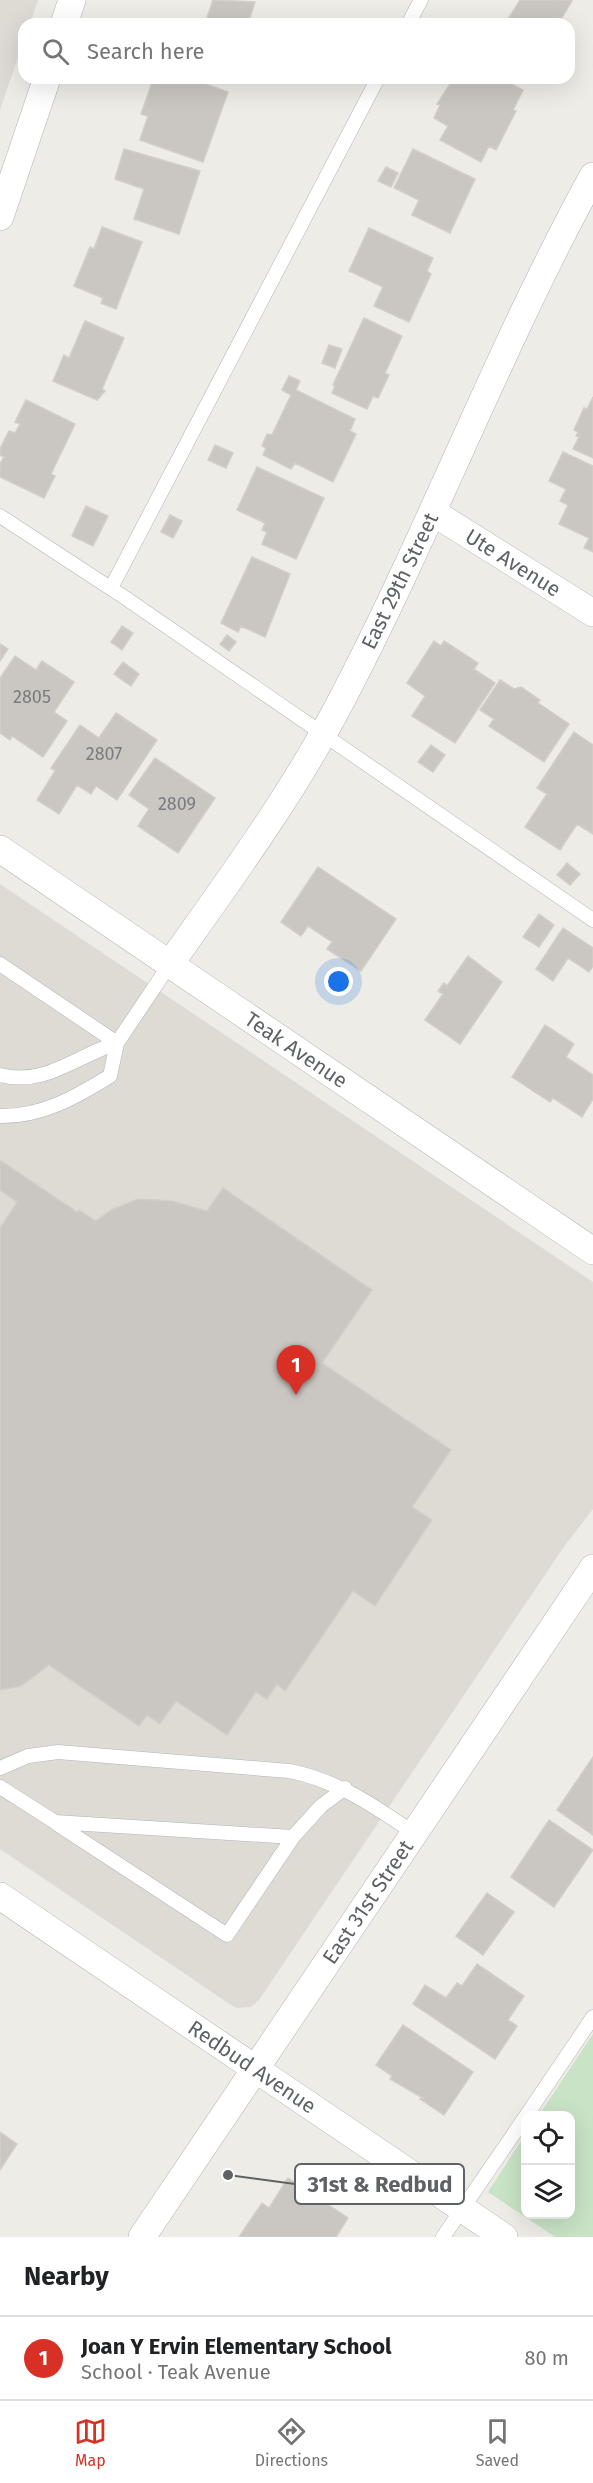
<!DOCTYPE html>
<html lang="en">
<head>
<meta charset="utf-8">
<style>
  :root { --surface:#fff; --page:#f2f2f2; --text:#202124; --muted:#757577; --line:#e0e0e0; --accent:#d93025 }
  body { margin:0; font-family:"Fira Sans",sans-serif; background:var(--page); color:var(--text) }
  .controls { position:absolute; right:18px; bottom:18px; display:grid; overflow:hidden; border-radius:12px; box-shadow:0 6px 24px #0002 }
  .controls button { width:54px; height:54px; display:grid; place-items:center; padding:0; border:0; border-bottom:2px solid var(--line); background:var(--surface); color:var(--text); font:30px sans-serif }
  .you { position:absolute; left:339px; top:982px; width:21px; height:21px; margin:-15px; border:4px solid #fff; border-radius:50%; background:#1a73e8; box-shadow:0 0 0 9px #1a73e833 }
  .badge { display:grid; place-items:center; width:39px; height:39px; border-radius:50%; background:var(--accent); color:#fff; font-size:20px; font-weight:700 }
  .pin { position:absolute; translate:-50% -50px; filter:drop-shadow(0 2px 3px #0008) }
  .pin::after { content:''; position:absolute; top:32px; width:21px; height:18px; background:inherit; clip-path:polygon(0 0,100% 0,50% 100%) }
  .list { margin:0; padding:0; list-style:none }
  h2 { display:flex; justify-content:space-between; align-items:center; height:78px; margin:0; padding:0 24px; font-size:26px }
  h2 small { font-size:20px; font-weight:400; color:var(--muted) }
  .list li { display:grid; grid-template-columns:39px 1fr auto; gap:18px; align-items:center; box-sizing:border-box; height:84px; padding:0 24px; border-top:2px solid var(--line) }
  .list b { display:block; font-size:22px; white-space:nowrap }
  .list p { margin:0; font-size:20px; white-space:nowrap; color:var(--muted) }
  .list em { font-size:20px; font-style:normal; color:var(--muted) }
  .icon { flex:none; width:33px; height:33px; fill:none; stroke:currentColor; stroke-width:2; stroke-linecap:round; stroke-linejoin:round }
  .map { position:relative; flex:none; width:593px; height:2237px; overflow:hidden }
  .search { position:absolute; background:var(--surface); box-shadow:0 6px 24px #0002; left:18px; right:18px; top:18px; height:66px; display:flex; align-items:center; gap:15px; box-sizing:border-box; padding:0 21px; border-radius:18px; color:var(--muted); font-size:22px }
  .sheet { height:162px; background:var(--surface) }
  nav { display:flex; justify-content:space-around; align-items:center; box-sizing:border-box; height:84px; border-top:2px solid var(--line); background:var(--surface); font-size:16px; color:var(--muted) }
  nav a { display:grid; justify-items:center; gap:3px }
  nav .on { color:var(--accent) }
  .map>svg:first-child { display:block }
  .education { fill:#dedbd5 }
  .green { fill:#c8e3c6 }
  .building { fill:#cac7c3; stroke:#d3cec6; stroke-width:1.5 }
  .lines { fill:none; stroke-linecap:round; stroke-linejoin:round }
  .lane-casing { stroke:#b2b4b7; stroke-width:15 }
  .street-casing { stroke:#b2b4b7; stroke-width:28 }
  .lane { stroke:#fff; stroke-width:14 }
  .street { stroke:#fff; stroke-width:27 }
  .labels { text-anchor:middle; dominant-baseline:central; stroke-width:5; stroke-linejoin:round; paint-order:stroke }
  .number-label { font-size:18px; fill:#797b7c }
  .street-label { font-size:21px; fill:#5e6265; stroke:#fff }
  .leader { fill:none; stroke:#5e6265; stroke-width:2 }
  .callout-dot { fill:#5e6265; stroke:#fff; stroke-width:2 }
  .callout { fill:#fff; stroke:#5e6265; stroke-width:2 }
  .callout-label { font-size:22px; text-anchor:middle; font-weight:bold; fill:#5e6265 }
</style>
</head>
<body>
<div class="map">
<svg width="593" height="2237" viewBox="0 0 593 2237">
  <rect width="100%" height="100%" fill="#eeece7"/>
  <path class="education" d="M 0,0 L 38,0 L 30,24 L 24,24 L 24,40 L 0,110 Z
    M 0,884 L 593,1282 L 593,1509 L 563,1548 L 259,2000 L 251,2007 L 237,2008 L 231,2005 L 0,1849 Z"/>
  <path class="green" d="M 593,2034 L 593,2237 L 555,2237 L 488,2192 L 525,2135 L 526,2214 L 570,2214 L 570,2116 L 539,2115 Z"/>
  <path class="building" d="M 213,0 L 255,2 L 248,24 L 205,24 Z
    M 520,0 L 570,0 L 572,1 L 558,24 L 505,24 Z
    M 161,78 L 188,78 L 228,92 L 203,162 L 140,140 L 148,116 L 141,114 L 152,83 L 158,85 Z
    M 454,78 L 500,78 L 523,90 L 513,110 L 516,111 L 496,150 L 489,146 L 481,162 L 440,140 L 448,126 L 434,118 L 440,105 L 437,104 Z
    M 124,149 L 200,171 L 179,234 L 134,219 L 144,189 L 115,179 Z
    M 413,149 L 475,179 L 450,233 L 412,215 L 419,200 L 394,188 Z
    M 386,167 L 398,173 L 391,187 L 378,181 Z
    M 102,227 L 142,242 L 116,309 L 101,303 L 103,298 L 74,286 L 90,247 L 94,249 Z
    M 369,228 L 433,258 L 427,271 L 431,274 L 409,322 L 374,306 L 383,287 L 349,271 Z
    M 364,318 L 402,336 L 385,373 L 389,375 L 378,398 L 373,396 L 367,409 L 332,393 L 335,386 L 333,385 Z
    M 85,321 L 124,338 L 102,389 L 105,391 L 97,400 L 53,381 L 64,355 L 69,358 Z
    M 329,345 L 342,349 L 335,368 L 322,363 Z
    M 289,376 L 300,381 L 296,390 L 355,419 L 350,431 L 356,434 L 333,482 L 295,463 L 291,469 L 263,455 L 266,448 L 262,446 L 267,434 L 272,435 L 291,395 L 282,390 Z
    M 593,397 L 593,458 L 573,449 L 579,437 L 576,436 L 578,432 L 574,430 L 584,408 L 587,409 Z
    M 26,400 L 75,424 L 51,474 L 55,476 L 44,498 L 0,477 L 0,464 L 4,457 L 0,455 L 0,449 L 9,431 L 15,433 L 20,424 L 15,422 Z
    M 215,445 L 233,453 L 226,468 L 208,460 Z
    M 563,452 L 593,466 L 593,552 L 584,548 L 589,538 L 559,524 L 568,505 L 560,501 L 566,489 L 549,481 Z
    M 257,467 L 324,498 L 296,559 L 262,544 L 267,532 L 262,530 L 265,523 L 237,510 Z
    M 86,506 L 108,516 L 93,546 L 72,536 Z
    M 170,515 L 182,521 L 173,538 L 161,532 Z
    M 252,557 L 290,574 L 265,637 L 241,626 L 238,632 L 221,623 Z
    M 122,626 L 133,633 L 122,650 L 111,642 Z
    M 227,635 L 236,642 L 229,651 L 220,644 Z
    M 434,641 L 441,646 L 444,641 L 478,663 L 474,669 L 495,683 L 455,743 L 412,716 L 425,696 L 407,683 Z
    M 0,644 L 8,649 L 0,661 Z
    M 15,656 L 36,670 L 42,661 L 74,682 L 54,712 L 67,721 L 43,757 L 12,736 L 10,740 L 0,733 L 0,678 Z
    M 123,662 L 139,674 L 131,686 L 114,674 Z
    M 500,680 L 514,689 L 521,687 L 540,700 L 538,703 L 569,724 L 544,762 L 489,726 L 494,719 L 480,710 Z
    M 116,713 L 157,740 L 117,800 L 96,786 L 91,794 L 77,785 L 59,814 L 37,800 L 55,771 L 51,768 L 80,725 L 99,738 Z
    M 574,732 L 593,745 L 593,834 L 577,824 L 560,850 L 525,827 L 547,794 L 537,788 Z
    M 431,745 L 445,755 L 433,772 L 418,762 Z
    M 155,758 L 215,798 L 178,853 L 138,826 L 149,809 L 129,795 Z
    M 567,863 L 580,874 L 570,885 L 557,875 Z
    M 318,867 L 396,919 L 361,971 L 327,949 L 332,942 L 308,926 L 301,936 L 281,922 Z
    M 539,914 L 554,925 L 539,947 L 523,937 Z
    M 563,928 L 593,948 L 593,966 L 589,972 L 568,958 L 553,981 L 536,969 Z
    M 468,956 L 502,982 L 460,1044 L 425,1020 L 443,994 L 438,991 L 444,983 L 447,986 Z
    M 545,1025 L 574,1044 L 566,1057 L 593,1075 L 593,1099 L 582,1117 L 553,1098 L 550,1102 L 512,1077 Z
    M 0,1160 L 77,1212 L 79,1210 L 96,1221 L 111,1210 L 138,1199 L 172,1201 L 207,1211 L 223,1188 L 372,1290 L 322,1363 L 451,1450 L 412,1507 L 432,1520 L 375,1606 L 353,1591 L 285,1691 L 277,1684 L 267,1699 L 256,1692 L 227,1735 L 176,1701 L 160,1724 L 147,1715 L 139,1726 L 49,1665 L 21,1686 L 0,1690 L 0,1228 L 17,1202 L 0,1190 Z
    M 593,1757 L 593,1835 L 557,1810 Z
    M 549,1820 L 593,1850 L 554,1907 L 511,1877 Z
    M 487,1893 L 514,1912 L 483,1955 L 456,1936 Z
    M 477,1964 L 524,1996 L 508,2020 L 517,2026 L 495,2059 L 413,2004 L 425,1985 L 446,1998 L 457,1983 L 462,1986 Z
    M 403,2025 L 473,2072 L 444,2115 L 420,2099 L 423,2098 L 390,2079 L 392,2076 L 376,2065 Z
    M 0,2132 L 17,2144 L 0,2170 Z
    M 288,2178 L 348,2218 L 336,2237 L 239,2237 L 262,2203 L 269,2208 Z"/>
  <g class="lines">
    <g class="lane-casing">
      <path id="lane" d="M 408,24 L 421,0
        M 0,516 L 124,597 L 593,920
        M 111,588 L 378,78
        M 0,964 L 117,1043
        M 0,1075 C 44,1087 78,1055 117,1043
        M 0,1116 C 41,1117 76,1097 110,1076 L 117,1043 L 170,964
        M 0,1768 L 28,1756 L 58,1752 L 289,1771 C 337,1780 374,1806 414,1833
        M 0,1787 L 55,1822 L 293,1837 L 321,1806 L 345,1788
        M 57,1824 L 227,1935 L 293,1837
        M 526,2116 L 593,2017
        M 443,2237 L 526,2116"/>
    </g>
    <g class="street-casing">
      <path id="street" d="M 64,24 L 72,0
        M 0,217 L 47,78
        M 434,513 L 593,613
        M 0,849 L 593,1251
        M 170,964 C 230,879 292,795 340,703 C 431,530 499,347 593,176
        M 0,1896 L 504,2237
        M 142,2237 L 593,1568"/>
    </g>
    <use href="#lane" class="lane"/>
    <use href="#street" class="street"/>
  </g>
  <g class="labels">
    <g class="number-label">
      <text x="32" y="697">2805</text>
      <text x="104" y="754">2807</text>
      <text x="177" y="804">2809</text>
    </g>
    <g class="street-label">
      <text transform="translate(513 563) rotate(32)">Ute Avenue</text>
      <text transform="translate(400 581) rotate(-64)">East 29th Street</text>
      <text transform="translate(296 1050) rotate(34)">Teak Avenue</text>
      <text transform="translate(368 1902) rotate(-56)">East 31st Street</text>
      <text transform="translate(252 2067) rotate(34)">Redbud Avenue</text>
    </g>
  </g>
  <path class="leader" d="M228 2175L295 2184"/>
  <circle class="callout-dot" cx="228" cy="2175" r="6"/>
  <rect class="callout" x="295" y="2164" width="169" height="40" rx="6"/>
  <g class="callout-label">
    <text x="380" y="2192">31st &amp; Redbud</text>
  </g>
</svg>
<div class="controls">
<button><svg class="icon" aria-label="locate" viewBox="0 0 24 24"><circle cx="12" cy="12" r="6"/><path d="M12 2v4M12 18v4M2 12h4M18 12h4"/></svg></button>
<button><svg class="icon" aria-label="layers" viewBox="0 0 24 24"><path d="M12 4l9 5-9 5-9-5zM3 14l9 5 9-5"/></svg></button>
</div>
<div class="you"></div>
<div class="pin badge" style="left:296px;top:1395px">1</div>
<div class="search"><svg class="icon" aria-label="search" viewBox="0 0 24 24"><circle cx="10" cy="10" r="6"/><path d="M15 15l6 6"/></svg>Search here</div>
</div>
<section class="sheet">
<h2>Nearby<small></small></h2>
<ul class="list">
<li><span class="badge">1</span><div><b>Joan Y Ervin Elementary School</b><p>School · Teak Avenue</p></div><em>80 m</em></li>
</ul>
</section>
<nav>
<a class="on"><svg class="icon" aria-label="map" viewBox="0 0 24 24"><path d="M3 6l6-2 6 2 6-2v14l-6 2-6-2-6 2zM9 4v14M15 6v14"/></svg>Map</a>
<a><svg class="icon" aria-label="directions" viewBox="0 0 24 24"><path d="M12 3l9 9-9 9-9-9zM9 14v-3h6M13 9l2 2-2 2"/></svg>Directions</a>
<a><svg class="icon" aria-label="saved" viewBox="0 0 24 24"><path d="M7 4h10v16l-5-4-5 4z"/></svg>Saved</a>
</nav>
</body>
</html>
